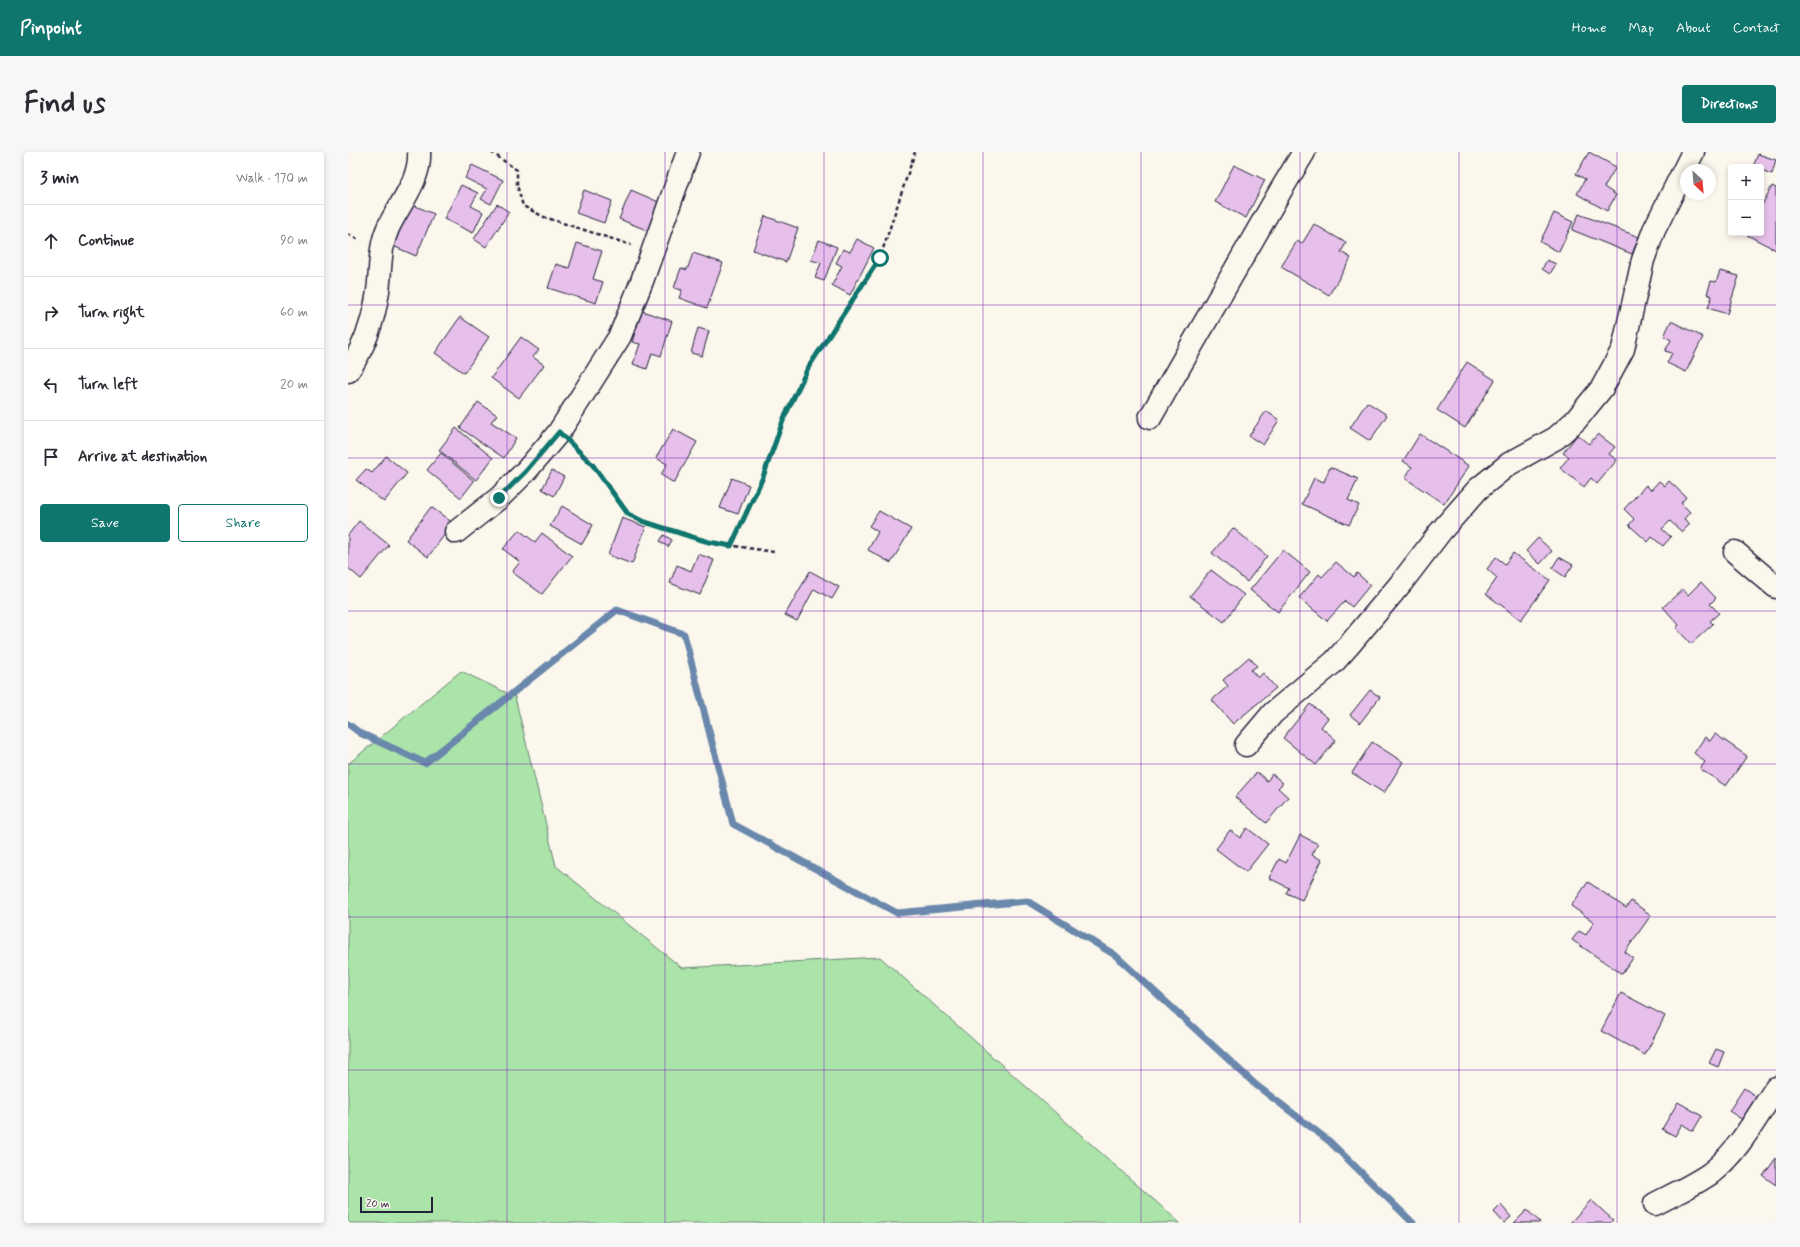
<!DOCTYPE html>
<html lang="en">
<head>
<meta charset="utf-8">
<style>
  :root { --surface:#fff; --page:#f7f7f7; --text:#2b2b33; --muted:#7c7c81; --line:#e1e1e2; --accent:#0f766e }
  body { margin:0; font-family:Mynerve,sans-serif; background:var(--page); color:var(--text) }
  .controls { position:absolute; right:12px; top:12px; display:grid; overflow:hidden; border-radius:4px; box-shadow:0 2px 6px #0003 }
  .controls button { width:36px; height:36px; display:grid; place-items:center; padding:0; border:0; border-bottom:1px solid var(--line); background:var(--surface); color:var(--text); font:20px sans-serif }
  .compass { position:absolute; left:1332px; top:12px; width:36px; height:36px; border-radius:50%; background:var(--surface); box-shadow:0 2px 6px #0003; rotate:154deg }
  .scale { position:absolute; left:12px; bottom:10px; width:73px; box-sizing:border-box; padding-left:4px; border:2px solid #22223b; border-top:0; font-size:11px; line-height:14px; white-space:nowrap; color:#22223b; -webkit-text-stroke:3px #fbf7ec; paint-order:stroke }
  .stop { position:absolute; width:12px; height:12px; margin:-9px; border:3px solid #0f766e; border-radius:50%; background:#fff }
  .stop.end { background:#0f766e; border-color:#fff; box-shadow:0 1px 4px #0008 }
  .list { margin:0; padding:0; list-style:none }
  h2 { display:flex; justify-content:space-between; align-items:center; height:52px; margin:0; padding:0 16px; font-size:17px }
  h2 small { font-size:13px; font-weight:400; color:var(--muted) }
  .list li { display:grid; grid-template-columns:26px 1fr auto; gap:12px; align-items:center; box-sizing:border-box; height:72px; padding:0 16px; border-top:1px solid var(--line) }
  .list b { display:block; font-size:15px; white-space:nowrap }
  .list em { font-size:13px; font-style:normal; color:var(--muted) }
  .actions { display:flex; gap:8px; padding:12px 16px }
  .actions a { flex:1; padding:9px 0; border:1px solid var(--accent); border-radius:4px; text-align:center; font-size:14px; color:var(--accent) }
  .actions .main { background:var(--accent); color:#fff }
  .icon { flex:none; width:22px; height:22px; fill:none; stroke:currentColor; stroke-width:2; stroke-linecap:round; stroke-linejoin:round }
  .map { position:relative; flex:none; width:1428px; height:1071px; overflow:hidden; border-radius:4px }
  header { display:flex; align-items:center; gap:24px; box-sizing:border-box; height:56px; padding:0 20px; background:var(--accent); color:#fff }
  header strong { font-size:19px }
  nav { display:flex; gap:22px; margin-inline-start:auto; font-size:14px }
  .intro { display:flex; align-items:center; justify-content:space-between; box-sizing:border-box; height:96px; padding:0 24px }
  h1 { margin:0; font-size:28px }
  .button { padding:10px 18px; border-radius:4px; background:var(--accent); color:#fff; font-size:14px; font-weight:700 }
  main { display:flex; gap:24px; padding:0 24px }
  aside { flex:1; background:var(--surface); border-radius:4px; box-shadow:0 2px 6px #0003 }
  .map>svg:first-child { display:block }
  .green { fill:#abe4a9; stroke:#668372 }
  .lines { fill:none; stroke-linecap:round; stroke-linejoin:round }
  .stream { stroke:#6a87ac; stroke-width:7 }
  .building { fill:#e6c0ea; stroke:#22223b }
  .street-casing { stroke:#22223b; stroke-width:25 }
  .path { stroke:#22223b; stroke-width:2.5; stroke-dasharray:4 3; stroke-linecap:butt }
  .street { stroke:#fbf7ec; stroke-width:22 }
  .route { stroke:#0f766e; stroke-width:5 }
  .grid { fill:none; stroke:#7b2cbf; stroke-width:1; stroke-opacity:0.55 }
</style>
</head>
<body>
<header>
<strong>Pinpoint</strong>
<nav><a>Home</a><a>Map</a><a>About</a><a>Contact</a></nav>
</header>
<div class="intro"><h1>Find us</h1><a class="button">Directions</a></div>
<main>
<aside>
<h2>3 min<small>Walk · 170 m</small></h2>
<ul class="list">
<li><svg class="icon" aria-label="ahead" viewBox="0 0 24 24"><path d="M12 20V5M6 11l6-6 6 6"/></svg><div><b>Continue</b></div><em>90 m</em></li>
<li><svg class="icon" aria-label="right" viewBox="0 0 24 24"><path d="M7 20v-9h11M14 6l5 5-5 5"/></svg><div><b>Turn right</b></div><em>60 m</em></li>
<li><svg class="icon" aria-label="left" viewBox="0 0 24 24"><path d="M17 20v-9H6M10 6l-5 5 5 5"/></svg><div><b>Turn left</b></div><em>20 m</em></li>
<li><svg class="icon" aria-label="arrive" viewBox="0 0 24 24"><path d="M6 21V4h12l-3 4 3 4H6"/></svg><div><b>Arrive at destination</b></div></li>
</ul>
<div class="actions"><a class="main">Save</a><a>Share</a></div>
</aside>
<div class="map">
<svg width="1428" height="1071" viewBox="0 0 1428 1071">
  <rect width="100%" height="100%" fill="#fbf7ec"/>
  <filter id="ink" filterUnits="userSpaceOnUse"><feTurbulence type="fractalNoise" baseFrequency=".025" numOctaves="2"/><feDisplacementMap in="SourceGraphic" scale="8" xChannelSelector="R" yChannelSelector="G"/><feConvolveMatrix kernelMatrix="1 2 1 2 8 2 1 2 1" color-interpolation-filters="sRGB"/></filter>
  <g filter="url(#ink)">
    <path class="green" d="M 113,519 L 167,545 L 208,714 L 334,816 L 532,805 L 832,1071 L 0,1071 L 0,612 Z"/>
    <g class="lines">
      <path class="stream" d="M 0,572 L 12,581 L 77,611 L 269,458 L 336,482 L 385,672 L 549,761 L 679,749 L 767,803 L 908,933 L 981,989 L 1065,1071"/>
    </g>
    <path class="building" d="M 1241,0 L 1268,15 L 1256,35 L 1268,43 L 1259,59 L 1229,42 L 1237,27 L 1228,22 Z
      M 1410,2 L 1428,8 L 1424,22 L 1413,18 L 1413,15 L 1405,15 Z
      M 124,13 L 155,28 L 143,52 L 133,47 L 139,37 L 117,26 Z
      M 886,13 L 917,28 L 898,66 L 867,50 Z
      M 113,33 L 130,41 L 123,54 L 135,60 L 125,81 L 96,67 Z
      M 1424,34 L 1428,36 L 1428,98 L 1399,83 L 1400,81 L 1413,81 L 1413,55 Z
      M 236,38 L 264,49 L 256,71 L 228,61 Z
      M 283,38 L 313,51 L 301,79 L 271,67 Z
      M 63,52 L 86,62 L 68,104 L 45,94 Z
      M 149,52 L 161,60 L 138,95 L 126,87 Z
      M 1206,61 L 1225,70 L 1211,100 L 1192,90 Z
      M 1231,62 L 1291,85 L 1284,102 L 1224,78 Z
      M 417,64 L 450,76 L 438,110 L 405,98 Z
      M 966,72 L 998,91 L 993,100 L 1003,106 L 981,143 L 933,115 L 949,89 L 954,92 Z
      M 509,87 L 526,96 L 502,143 L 484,133 L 494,114 L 488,111 L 495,97 L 502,100 Z
      M 471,88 L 489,95 L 476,129 L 467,126 L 473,111 L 463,108 Z
      M 229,91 L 254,99 L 245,127 L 255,130 L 248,151 L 200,136 L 208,112 L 221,116 Z
      M 345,101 L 375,111 L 359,156 L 331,146 L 334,138 L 326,136 L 333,116 L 339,118 Z
      M 1199,108 L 1208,112 L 1202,122 L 1194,117 Z
      M 1372,119 L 1391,124 L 1379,162 L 1360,156 L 1364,144 L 1359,142 L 1363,129 L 1368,130 Z
      M 294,159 L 324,169 L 313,204 L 304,201 L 299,217 L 285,212 L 292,192 L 284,190 Z
      M 112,165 L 141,185 L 116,221 L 87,201 Z
      M 1323,169 L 1355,185 L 1338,220 L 1319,211 L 1324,201 L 1317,199 L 1323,188 L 1316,184 Z
      M 350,176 L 361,179 L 354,204 L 343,201 Z
      M 173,185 L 191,198 L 185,205 L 196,213 L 171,246 L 143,226 Z
      M 1119,210 L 1147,228 L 1117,276 L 1089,258 Z
      M 130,250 L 149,263 L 143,270 L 168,286 L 156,306 L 112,276 Z
      M 1019,250 L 1039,263 L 1022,289 L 1002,276 Z
      M 918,259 L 931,268 L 915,293 L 901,284 Z
      M 108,276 L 145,306 L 128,328 L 91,298 Z
      M 325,277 L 349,290 L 326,331 L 313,323 L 319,312 L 308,306 Z
      M 1072,282 L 1121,314 L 1096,352 L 1057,326 L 1064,315 L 1055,309 Z
      M 1250,282 L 1267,295 L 1261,302 L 1269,308 L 1249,332 L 1243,326 L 1236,335 L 1212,316 L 1221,305 L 1215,301 L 1229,283 L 1241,292 Z
      M 93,301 L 126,329 L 113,346 L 79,318 Z
      M 38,304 L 59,321 L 36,350 L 8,328 L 18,317 L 24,321 Z
      M 982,315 L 1010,327 L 1000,348 L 1011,353 L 1001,373 L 954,352 L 966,326 L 976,330 Z
      M 204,318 L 216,325 L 206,344 L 194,337 Z
      M 384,326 L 401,333 L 390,362 L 372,356 Z
      M 1311,329 L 1317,334 L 1321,329 L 1338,345 L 1333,351 L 1342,360 L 1336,367 L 1342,372 L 1334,380 L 1322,369 L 1314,377 L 1323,385 L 1315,394 L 1304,385 L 1300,390 L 1281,373 L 1286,367 L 1276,357 L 1298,333 L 1303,338 Z
      M 214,354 L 245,373 L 234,392 L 202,374 Z
      M 83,355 L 105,371 L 80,405 L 58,388 Z
      M 531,359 L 563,377 L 543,411 L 520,398 L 530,380 L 521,374 Z
      M 274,366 L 298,375 L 284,412 L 260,403 Z
      M 11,369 L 41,393 L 13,427 L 0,416 L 0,383 Z
      M 885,376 L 919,404 L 899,430 L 864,401 Z
      M 171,378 L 187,390 L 194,381 L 224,404 L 194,442 L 164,420 L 172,410 L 155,397 Z
      M 316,383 L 324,388 L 320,395 L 312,389 Z
      M 1190,386 L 1204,399 L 1192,412 L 1178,399 Z
      M 935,398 L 962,420 L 930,460 L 902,438 Z
      M 1165,401 L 1202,428 L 1173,468 L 1138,442 L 1149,426 L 1139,417 L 1148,405 L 1157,412 Z
      M 350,402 L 366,408 L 352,443 L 322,431 L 329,413 L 343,419 Z
      M 1211,405 L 1225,413 L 1217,425 L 1204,416 Z
      M 988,410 L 1006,425 L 1009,421 L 1022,433 L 1004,455 L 997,449 L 979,469 L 951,446 L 971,422 L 974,425 Z
      M 863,418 L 896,443 L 876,470 L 842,444 Z
      M 462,419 L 491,435 L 484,447 L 466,437 L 449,469 L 437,463 Z
      M 1353,430 L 1368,446 L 1362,452 L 1371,461 L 1362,469 L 1365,472 L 1343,492 L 1328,476 L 1331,473 L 1315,455 L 1335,437 L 1340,443 Z
      M 901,505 L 909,514 L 903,518 L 910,526 L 915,521 L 928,536 L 885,572 L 864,548 L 880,534 L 875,528 Z
      M 1022,538 L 1032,545 L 1012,571 L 1002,563 Z
      M 962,552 L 980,566 L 973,575 L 988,588 L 968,613 L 935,586 Z
      M 1367,582 L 1399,604 L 1378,634 L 1352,617 L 1357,610 L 1346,601 L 1357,585 L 1362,589 Z
      M 1024,590 L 1055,610 L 1036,641 L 1004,621 Z
      M 909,620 L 919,629 L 924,622 L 935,631 L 930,636 L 940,645 L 918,671 L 887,645 Z
      M 899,676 L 920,692 L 898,720 L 868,697 L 882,678 L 892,686 Z
      M 952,683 L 970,692 L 964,703 L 974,708 L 954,748 L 938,741 L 941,736 L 921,726 L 931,707 L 938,711 Z
      M 1240,730 L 1278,756 L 1283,749 L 1303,763 L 1277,800 L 1285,806 L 1274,822 L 1224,788 L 1231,779 L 1238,783 L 1246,770 L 1223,754 Z
      M 1273,841 L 1317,864 L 1297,903 L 1253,879 Z
      M 1368,897 L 1376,900 L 1370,915 L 1361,911 Z
      M 1396,936 L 1410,946 L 1395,968 L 1381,959 Z
      M 1330,950 L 1354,964 L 1345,979 L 1334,972 L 1327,984 L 1314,977 Z
      M 1428,1006 L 1428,1033 L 1415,1024 Z
      M 1243,1048 L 1265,1068 L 1262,1071 L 1222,1071 Z
      M 1153,1053 L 1163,1065 L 1156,1071 L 1146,1060 Z
      M 1179,1058 L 1192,1070 L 1191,1071 L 1166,1071 Z"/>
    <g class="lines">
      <g class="street-casing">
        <path id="street" d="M 0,219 C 16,196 26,167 30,139 C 33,118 31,96 40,76 C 51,52 73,28 71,0
          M 802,266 L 933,38 L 956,0
          M 108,380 L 151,346 L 178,319 L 211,280 L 272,184 L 294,129 L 340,0
          M 1387,400 L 1428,435
          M 898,593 L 925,561 L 986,510 L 1002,492 L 1054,430 L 1093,379 L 1130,337 L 1161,312 L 1208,286 L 1228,268 L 1254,236 L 1275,197 L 1295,108 L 1306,78 L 1345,0
          M 1307,1052 C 1326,1042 1346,1033 1363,1021 C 1391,999 1409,964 1428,936"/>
      </g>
      <path class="path" d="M 143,0 L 169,18 L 169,33 L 175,54 L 196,65 L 283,93
        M 0,82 L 12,89
        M 228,297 L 244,312 L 280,362 L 294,369 L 361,390 L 426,400
        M 383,394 L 415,325 L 436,266 L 460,215 L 532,106 L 567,0"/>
      <use href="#street" class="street"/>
    </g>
  </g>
  <g class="lines" filter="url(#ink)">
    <path class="route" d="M 151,346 L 178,319 L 211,280 L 244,312 L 280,362 L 294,369 L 344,385 L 361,390 L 383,394 L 415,325 L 436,266 L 460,216 L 532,106"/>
  </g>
  <path class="grid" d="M 159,0 L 159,1071M 317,0 L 317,1071M 476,0 L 476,1071M 635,0 L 635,1071M 793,0 L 793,1071M 952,0 L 952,1071M 1111,0 L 1111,1071M 1269,0 L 1269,1071M 0,153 L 1428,153M 0,306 L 1428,306M 0,459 L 1428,459M 0,612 L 1428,612M 0,765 L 1428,765M 0,918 L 1428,918"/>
</svg>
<div class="controls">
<button>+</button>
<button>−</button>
</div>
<svg class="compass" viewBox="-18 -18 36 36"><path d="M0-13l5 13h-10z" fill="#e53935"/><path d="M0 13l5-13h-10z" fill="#7c7c81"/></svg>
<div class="scale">20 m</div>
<div class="stop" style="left:532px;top:106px"></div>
<div class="stop end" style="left:151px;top:346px"></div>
</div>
</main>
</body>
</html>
